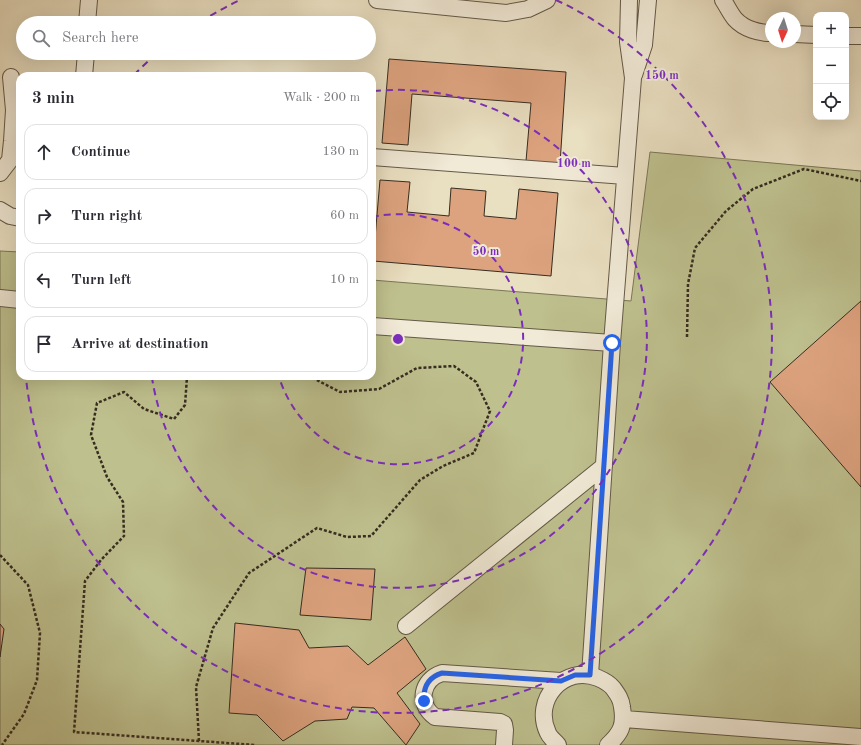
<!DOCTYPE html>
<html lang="en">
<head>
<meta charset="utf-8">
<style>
  :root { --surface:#fff; --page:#f7f7f7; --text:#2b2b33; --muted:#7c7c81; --line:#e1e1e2 }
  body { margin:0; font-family:"Old Standard TT",serif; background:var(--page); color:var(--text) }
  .controls { position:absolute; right:12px; top:12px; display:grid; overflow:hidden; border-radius:8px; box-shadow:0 4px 16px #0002 }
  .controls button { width:36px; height:36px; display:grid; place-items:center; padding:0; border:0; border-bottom:1px solid var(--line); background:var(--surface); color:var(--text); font:20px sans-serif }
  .compass { position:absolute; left:765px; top:12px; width:36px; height:36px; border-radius:50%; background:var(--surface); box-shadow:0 4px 16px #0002; rotate:184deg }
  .stop { position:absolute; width:12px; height:12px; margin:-9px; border:3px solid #2563eb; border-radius:50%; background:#fff }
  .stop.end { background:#2563eb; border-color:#fff; box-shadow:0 1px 4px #0008 }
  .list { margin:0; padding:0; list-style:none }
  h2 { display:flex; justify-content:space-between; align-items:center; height:52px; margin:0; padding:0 16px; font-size:17px }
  h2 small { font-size:13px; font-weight:400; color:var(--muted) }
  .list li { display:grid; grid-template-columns:26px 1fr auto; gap:12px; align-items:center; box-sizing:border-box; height:56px; margin:0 8px 8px; padding:0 8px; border:1px solid var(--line); border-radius:12px }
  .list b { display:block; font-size:15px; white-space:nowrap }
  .list em { font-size:13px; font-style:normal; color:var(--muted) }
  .icon { flex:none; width:22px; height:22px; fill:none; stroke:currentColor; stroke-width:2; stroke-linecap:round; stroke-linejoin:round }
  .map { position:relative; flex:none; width:861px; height:745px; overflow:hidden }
  .search { position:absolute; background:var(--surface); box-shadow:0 4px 16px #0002; left:16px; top:16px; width:360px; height:44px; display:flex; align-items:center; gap:10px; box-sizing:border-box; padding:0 14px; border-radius:22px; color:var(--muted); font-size:15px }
  .panel { position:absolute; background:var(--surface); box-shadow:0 4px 16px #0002; left:16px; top:72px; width:360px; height:308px; border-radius:12px }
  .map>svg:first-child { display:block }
  .green { fill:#bec08e; stroke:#7a7657 }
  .building { fill:#dda37f; stroke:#362c20 }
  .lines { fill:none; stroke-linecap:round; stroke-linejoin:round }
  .minor-casing { stroke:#635948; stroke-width:18 }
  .path { stroke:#362c20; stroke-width:2.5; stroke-dasharray:3 2; stroke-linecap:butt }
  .minor { stroke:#f1ead7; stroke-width:16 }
  .route { stroke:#2563eb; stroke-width:5 }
  .ring { fill:none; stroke:#7b2cbf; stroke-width:2; stroke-dasharray:7 5 }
  .centre { fill:#7b2cbf; stroke:#f1ead7; stroke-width:2 }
  .ring-label { font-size:12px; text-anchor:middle; font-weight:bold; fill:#7b2cbf; stroke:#f1ead7; stroke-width:4; stroke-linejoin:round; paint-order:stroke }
</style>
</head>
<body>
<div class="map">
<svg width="861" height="745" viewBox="0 0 861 745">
  <rect width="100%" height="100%" fill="#e9dfc1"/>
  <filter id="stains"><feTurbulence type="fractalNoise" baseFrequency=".005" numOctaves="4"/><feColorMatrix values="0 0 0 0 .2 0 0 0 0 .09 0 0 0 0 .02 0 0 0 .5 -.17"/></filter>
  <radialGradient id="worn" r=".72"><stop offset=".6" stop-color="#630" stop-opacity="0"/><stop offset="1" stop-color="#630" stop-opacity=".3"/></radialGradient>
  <path class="green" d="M 650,152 L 861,171 L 861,745 L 0,745 L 0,251 L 20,252 L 20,376 L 372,376 L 372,280 L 631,301 Z"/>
  <path class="building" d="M 389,59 L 566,72 L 560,164 L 526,161 L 531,103 L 412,94 L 408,145 L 382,143 Z
    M 380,180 L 410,182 L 407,212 L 449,216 L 451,188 L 486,191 L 484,216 L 516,219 L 519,189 L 558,193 L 551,276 L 373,261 Z
    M 861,301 L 861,487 L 770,382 Z
    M 306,568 L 375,569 L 371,620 L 300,615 Z
    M 235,623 L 299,630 L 309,648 L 348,646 L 368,665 L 405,637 L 426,669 L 397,693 L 420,724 L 406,745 L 374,708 L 352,707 L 347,719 L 315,721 L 283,741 L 257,715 L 229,713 Z
    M 0,624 L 4,629 L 0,657 Z"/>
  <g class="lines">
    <g class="minor-casing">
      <path id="minor" d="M 377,0 L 506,13 L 528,9 L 547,0
        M 723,0 C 727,6 730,13 735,19 C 744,29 759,33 771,33
        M 87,23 L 89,0
        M 795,34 L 816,35
        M 846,36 L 861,36
        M 634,75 L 644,45 L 648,0
        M 84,76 L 86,53
        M 372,157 L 625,176
        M 0,173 L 10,160 L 12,141 L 14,110 L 11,77
        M 0,210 L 10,216 L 20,218
        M 0,298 L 20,300
        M 372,326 L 612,343
        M 406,626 L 604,466
        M 590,675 L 612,343 L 633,78 L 628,42 L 629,0
        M 624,719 L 861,737
        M 504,745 L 505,730 L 504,724 L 500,722 L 435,717 C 417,704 421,680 442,673 L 561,681
        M 558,745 C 555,741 550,738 548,733 C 532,700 564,664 598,678 C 605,681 609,683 613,688 C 618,695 621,699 622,707 C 625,725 621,733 608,745"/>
    </g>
    <path class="path" d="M 687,337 L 688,284 L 695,248 L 726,211 L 753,189 L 804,169 L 861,181
      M 189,376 L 187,377 L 185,405 L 174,419 L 144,409 L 124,392 L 97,403 L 91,435 L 107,477 L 123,502 L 124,536 L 101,560 L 85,581 L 74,732 L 255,745
      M 0,555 L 28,585 L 40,633 L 37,680 L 24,714 L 2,745
      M 199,741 L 196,687 L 213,628 L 249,573 L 317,528 L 347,537 L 371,536 L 420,480 L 443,466 L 474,453 L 490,411 L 476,382 L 454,366 L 417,368 L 379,389 L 340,392 L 309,376"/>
    <use href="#minor" class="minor"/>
  </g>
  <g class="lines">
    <path class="route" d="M 424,701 C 423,687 429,677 442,673 L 561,681 L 575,675 L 590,675 L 612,343"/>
  </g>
  <g class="ring">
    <path d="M372 217A125 125 0 1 1 279 377"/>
    <path d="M374 91A249 249 0 1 1 152 378"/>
    <path d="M134 75A374 374 0 0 1 155 55M200 22A374 374 0 0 1 240 0M556 0A374 374 0 1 1 26 378"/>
  </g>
  <circle cx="398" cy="339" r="6" class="centre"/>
  <g class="ring-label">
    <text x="662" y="79">150 m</text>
    <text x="574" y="167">100 m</text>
    <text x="486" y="255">50 m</text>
  </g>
  <rect width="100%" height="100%" filter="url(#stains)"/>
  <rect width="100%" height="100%" fill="url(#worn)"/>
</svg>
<div class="controls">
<button>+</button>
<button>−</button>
<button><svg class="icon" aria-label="locate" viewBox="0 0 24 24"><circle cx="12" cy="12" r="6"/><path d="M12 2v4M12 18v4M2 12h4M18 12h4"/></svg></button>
</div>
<svg class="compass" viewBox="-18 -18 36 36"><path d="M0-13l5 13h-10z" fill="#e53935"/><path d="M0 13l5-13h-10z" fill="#7c7c81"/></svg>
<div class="stop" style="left:612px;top:343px"></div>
<div class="stop end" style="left:424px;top:701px"></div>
<div class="search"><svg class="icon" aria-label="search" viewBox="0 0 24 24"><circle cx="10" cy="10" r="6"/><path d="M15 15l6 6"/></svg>Search here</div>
<section class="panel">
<h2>3 min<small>Walk · 200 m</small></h2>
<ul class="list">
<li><svg class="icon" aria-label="ahead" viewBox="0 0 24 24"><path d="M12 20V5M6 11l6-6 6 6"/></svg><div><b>Continue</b></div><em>130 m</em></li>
<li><svg class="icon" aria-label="right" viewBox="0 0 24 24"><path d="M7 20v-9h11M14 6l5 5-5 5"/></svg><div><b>Turn right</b></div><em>60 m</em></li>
<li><svg class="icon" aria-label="left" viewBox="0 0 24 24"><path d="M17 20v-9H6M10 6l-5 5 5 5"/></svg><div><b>Turn left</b></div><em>10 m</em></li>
<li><svg class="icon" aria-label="arrive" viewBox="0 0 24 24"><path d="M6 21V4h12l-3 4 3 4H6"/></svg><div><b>Arrive at destination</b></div></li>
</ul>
</section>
</div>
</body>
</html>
